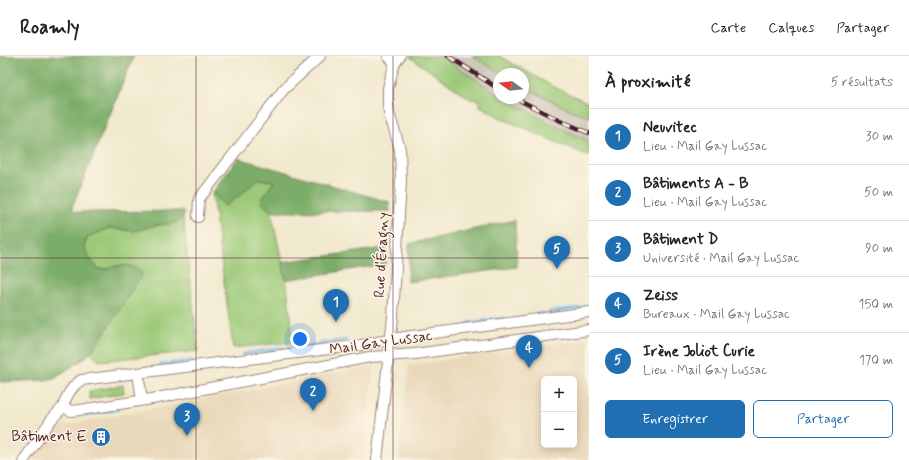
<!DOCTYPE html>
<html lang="fr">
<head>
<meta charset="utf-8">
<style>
  :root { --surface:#fff; --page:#f2f2f2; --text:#222; --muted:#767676; --line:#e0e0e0; --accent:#1f6fb2 }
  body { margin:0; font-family:Mynerve,sans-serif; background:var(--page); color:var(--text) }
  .controls { position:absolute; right:12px; bottom:12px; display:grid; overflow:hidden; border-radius:6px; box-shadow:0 2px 10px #0003 }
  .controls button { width:36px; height:36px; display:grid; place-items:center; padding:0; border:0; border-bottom:1px solid var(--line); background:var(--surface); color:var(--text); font:20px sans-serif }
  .compass { position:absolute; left:493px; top:12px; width:36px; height:36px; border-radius:50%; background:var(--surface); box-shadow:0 2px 10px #0003; rotate:285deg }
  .you { position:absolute; left:300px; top:283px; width:14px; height:14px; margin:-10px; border:3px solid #fff; border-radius:50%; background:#1a73e8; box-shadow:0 0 0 6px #1a73e833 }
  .badge { display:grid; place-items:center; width:26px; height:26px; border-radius:50%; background:var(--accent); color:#fff; font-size:13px; font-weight:700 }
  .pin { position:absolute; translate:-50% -33px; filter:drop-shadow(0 1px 2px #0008) }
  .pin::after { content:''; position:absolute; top:21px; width:14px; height:12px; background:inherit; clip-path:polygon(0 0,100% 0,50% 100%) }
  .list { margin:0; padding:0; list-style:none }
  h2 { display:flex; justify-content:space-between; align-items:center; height:52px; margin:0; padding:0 16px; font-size:17px }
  h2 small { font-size:13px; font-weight:400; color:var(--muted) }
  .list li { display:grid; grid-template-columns:26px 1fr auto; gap:12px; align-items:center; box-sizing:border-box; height:56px; padding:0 16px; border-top:1px solid var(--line) }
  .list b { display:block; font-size:15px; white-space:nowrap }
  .list p { margin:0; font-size:13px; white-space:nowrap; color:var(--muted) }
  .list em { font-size:13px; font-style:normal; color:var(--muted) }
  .actions { display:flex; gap:8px; padding:12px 16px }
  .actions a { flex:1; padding:9px 0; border:1px solid var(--accent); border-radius:6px; text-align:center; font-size:14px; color:var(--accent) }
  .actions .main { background:var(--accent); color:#fff }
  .map { position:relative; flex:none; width:589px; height:404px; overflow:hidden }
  header { display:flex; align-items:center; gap:24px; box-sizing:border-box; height:56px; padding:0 20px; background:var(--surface); border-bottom:1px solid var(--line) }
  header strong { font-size:19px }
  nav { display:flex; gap:22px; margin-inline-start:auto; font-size:14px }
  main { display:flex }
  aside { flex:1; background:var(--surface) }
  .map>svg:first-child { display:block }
  .built { fill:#ead8ba; fill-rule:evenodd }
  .industrial { fill:#cac3b8 }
  .green { fill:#9bc977; stroke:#727451 }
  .forest { fill:#7cad68; stroke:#63664a }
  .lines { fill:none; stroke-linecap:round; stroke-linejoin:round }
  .stream { stroke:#74beed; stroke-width:3 }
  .minor-casing { stroke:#9e847c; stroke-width:12 }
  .minor { stroke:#fff; stroke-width:10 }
  .rail-casing { stroke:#4a1f2b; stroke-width:4.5 }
  .rail { stroke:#fcf5e5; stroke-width:3; stroke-dasharray:9; stroke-linecap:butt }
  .grid { fill:none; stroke:#4a1f2b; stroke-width:1; stroke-opacity:0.55 }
  .labels { text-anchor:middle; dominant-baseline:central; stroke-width:3; stroke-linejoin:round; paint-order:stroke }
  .street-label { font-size:15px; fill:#4a1f2b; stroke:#fcf5e5 }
  .poi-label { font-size:15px; fill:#4a1f2b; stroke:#fcf5e5; text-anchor:end }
</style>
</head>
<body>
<header>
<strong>Roamly</strong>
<nav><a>Carte</a><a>Calques</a><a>Partager</a></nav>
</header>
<main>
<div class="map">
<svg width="589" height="404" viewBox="0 0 589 404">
  <rect width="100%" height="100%" fill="#fcf5e5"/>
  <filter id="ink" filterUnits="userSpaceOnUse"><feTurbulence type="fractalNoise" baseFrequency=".025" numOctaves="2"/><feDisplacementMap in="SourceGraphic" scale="8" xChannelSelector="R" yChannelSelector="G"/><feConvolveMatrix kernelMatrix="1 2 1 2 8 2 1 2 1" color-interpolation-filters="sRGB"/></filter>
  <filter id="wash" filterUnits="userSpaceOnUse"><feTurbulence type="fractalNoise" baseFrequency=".012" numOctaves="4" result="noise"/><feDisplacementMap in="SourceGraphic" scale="16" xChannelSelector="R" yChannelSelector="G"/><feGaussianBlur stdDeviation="0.9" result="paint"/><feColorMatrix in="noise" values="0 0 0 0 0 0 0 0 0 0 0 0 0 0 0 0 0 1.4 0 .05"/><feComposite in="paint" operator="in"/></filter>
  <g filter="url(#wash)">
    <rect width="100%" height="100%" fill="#f1e9cd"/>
    <path class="built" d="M 589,283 L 589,404 L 399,404 L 409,309 ZM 544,323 L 574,323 L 574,389 L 544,389 Z
      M 374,310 L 363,404 L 29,404 L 52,372 Z"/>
    <path class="industrial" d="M 441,0 L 472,0 L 502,18 L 499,18 L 499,39 Z
      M 523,30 L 566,52 L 589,61 L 589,85 L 549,67 L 504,42 L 523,42 Z"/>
    <path class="green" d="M 411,0 L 441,0 L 499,39 L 499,42 L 504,42 L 549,67 L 589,85 L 589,100 L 503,63 L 480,50 L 479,44 L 470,43 L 410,1 Z
      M 472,0 L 499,0 L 552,30 L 589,47 L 589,61 L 566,52 L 523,30 L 523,18 L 502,18 Z
      M 258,123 L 274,125 L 261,145 L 271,156 L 287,228 L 293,286 L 233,292 L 212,137 L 225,150 L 239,140 Z
      M 183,160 L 198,295 L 99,305 L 90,297 L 140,222 L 130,210 L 115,210 L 106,213 L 98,213 L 91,205 L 84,191 L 88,181 L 109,172 L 134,175 L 152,170 L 176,167 Z
      M 123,329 L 124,337 L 90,343 L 89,335 Z"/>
    <path class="forest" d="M 0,0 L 134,0 L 72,151 L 73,153 L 75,156 L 182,155 L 184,156 L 185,158 L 178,166 L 176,167 L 156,169 L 134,175 L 109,172 L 88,181 L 84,189 L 84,191 L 91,205 L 95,208 L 98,213 L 106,213 L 115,210 L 130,210 L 139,213 L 142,218 L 140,222 L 98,287 L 90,297 L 85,302 L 54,322 L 46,324 L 0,326 Z
      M 238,102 L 389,146 L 390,155 L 271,156 L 261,145 L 274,125 L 258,123 L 239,140 L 225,150 L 212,137 Z
      M 515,164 L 517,211 L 408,226 L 409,188 Z
      M 385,192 L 386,208 L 286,224 L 282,206 Z"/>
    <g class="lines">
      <path class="stream" d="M 549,256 L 589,251
        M 537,258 L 544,257
        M 468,267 L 504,262
        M 299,291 L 346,284
        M 243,298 L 284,292
        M 160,309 L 192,305
        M 86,359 L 118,353"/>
    </g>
  </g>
  <g filter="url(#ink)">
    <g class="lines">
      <g class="minor-casing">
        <path id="minor" d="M 388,0 L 395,7
          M 198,161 L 199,143 L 284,33 L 320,0
          M 589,256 L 405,281 L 361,289 L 81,324 C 71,331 66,340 63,351 L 71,355 L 80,354 L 152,343 L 370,301 L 415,298 L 589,274
          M 138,317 L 142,344
          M 24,404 L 51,364 L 63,351
          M 377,404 L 393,261 L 401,125 L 400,93 L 389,57 L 388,49 L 388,32 L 393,13 L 395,7 L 400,0"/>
      </g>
      <use href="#minor" class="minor"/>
      <g class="rail-casing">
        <path id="rail" d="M 448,0 L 499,33
          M 515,42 L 561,65 L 589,77"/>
      </g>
      <use href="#rail" class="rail"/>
    </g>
  </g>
  <path class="grid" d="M 196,0 L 196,404M 393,0 L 393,404M 0,202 L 589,202"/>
  <defs>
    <g id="building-disc" transform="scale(1)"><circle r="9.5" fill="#1f6fb2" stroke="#fcf5e5"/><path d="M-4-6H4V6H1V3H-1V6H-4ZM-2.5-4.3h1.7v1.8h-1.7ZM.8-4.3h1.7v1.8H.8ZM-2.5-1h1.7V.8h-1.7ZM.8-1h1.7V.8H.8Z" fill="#fff"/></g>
  </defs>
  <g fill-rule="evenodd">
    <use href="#building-disc" x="101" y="381"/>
  </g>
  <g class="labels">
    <g class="street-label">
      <text transform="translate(382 199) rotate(-87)">Rue d'Éragny</text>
      <text transform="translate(381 287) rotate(-8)">Mail Gay Lussac</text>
    </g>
    <g class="poi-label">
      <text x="87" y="381">Bâtiment E</text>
    </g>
  </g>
</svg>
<div class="controls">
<button>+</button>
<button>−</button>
</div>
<svg class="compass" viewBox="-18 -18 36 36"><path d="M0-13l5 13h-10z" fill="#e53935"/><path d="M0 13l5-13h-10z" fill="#767676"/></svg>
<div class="you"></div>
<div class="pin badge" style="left:336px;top:266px">1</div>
<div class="pin badge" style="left:313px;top:355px">2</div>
<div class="pin badge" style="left:187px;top:380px">3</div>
<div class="pin badge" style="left:529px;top:312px">4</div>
<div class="pin badge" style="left:557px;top:213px">5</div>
</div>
<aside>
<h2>À proximité<small>5 résultats</small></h2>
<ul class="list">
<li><span class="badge">1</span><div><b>Neuvitec</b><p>Lieu · Mail Gay Lussac</p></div><em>30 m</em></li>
<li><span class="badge">2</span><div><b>Bâtiments A - B</b><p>Lieu · Mail Gay Lussac</p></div><em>50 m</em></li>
<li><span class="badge">3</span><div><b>Bâtiment D</b><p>Université · Mail Gay Lussac</p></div><em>90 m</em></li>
<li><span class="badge">4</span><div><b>Zeiss</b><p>Bureaux · Mail Gay Lussac</p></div><em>150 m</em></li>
<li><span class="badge">5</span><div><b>Irène Joliot Curie</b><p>Lieu · Mail Gay Lussac</p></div><em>170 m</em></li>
</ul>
<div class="actions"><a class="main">Enregistrer</a><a>Partager</a></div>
</aside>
</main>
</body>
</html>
